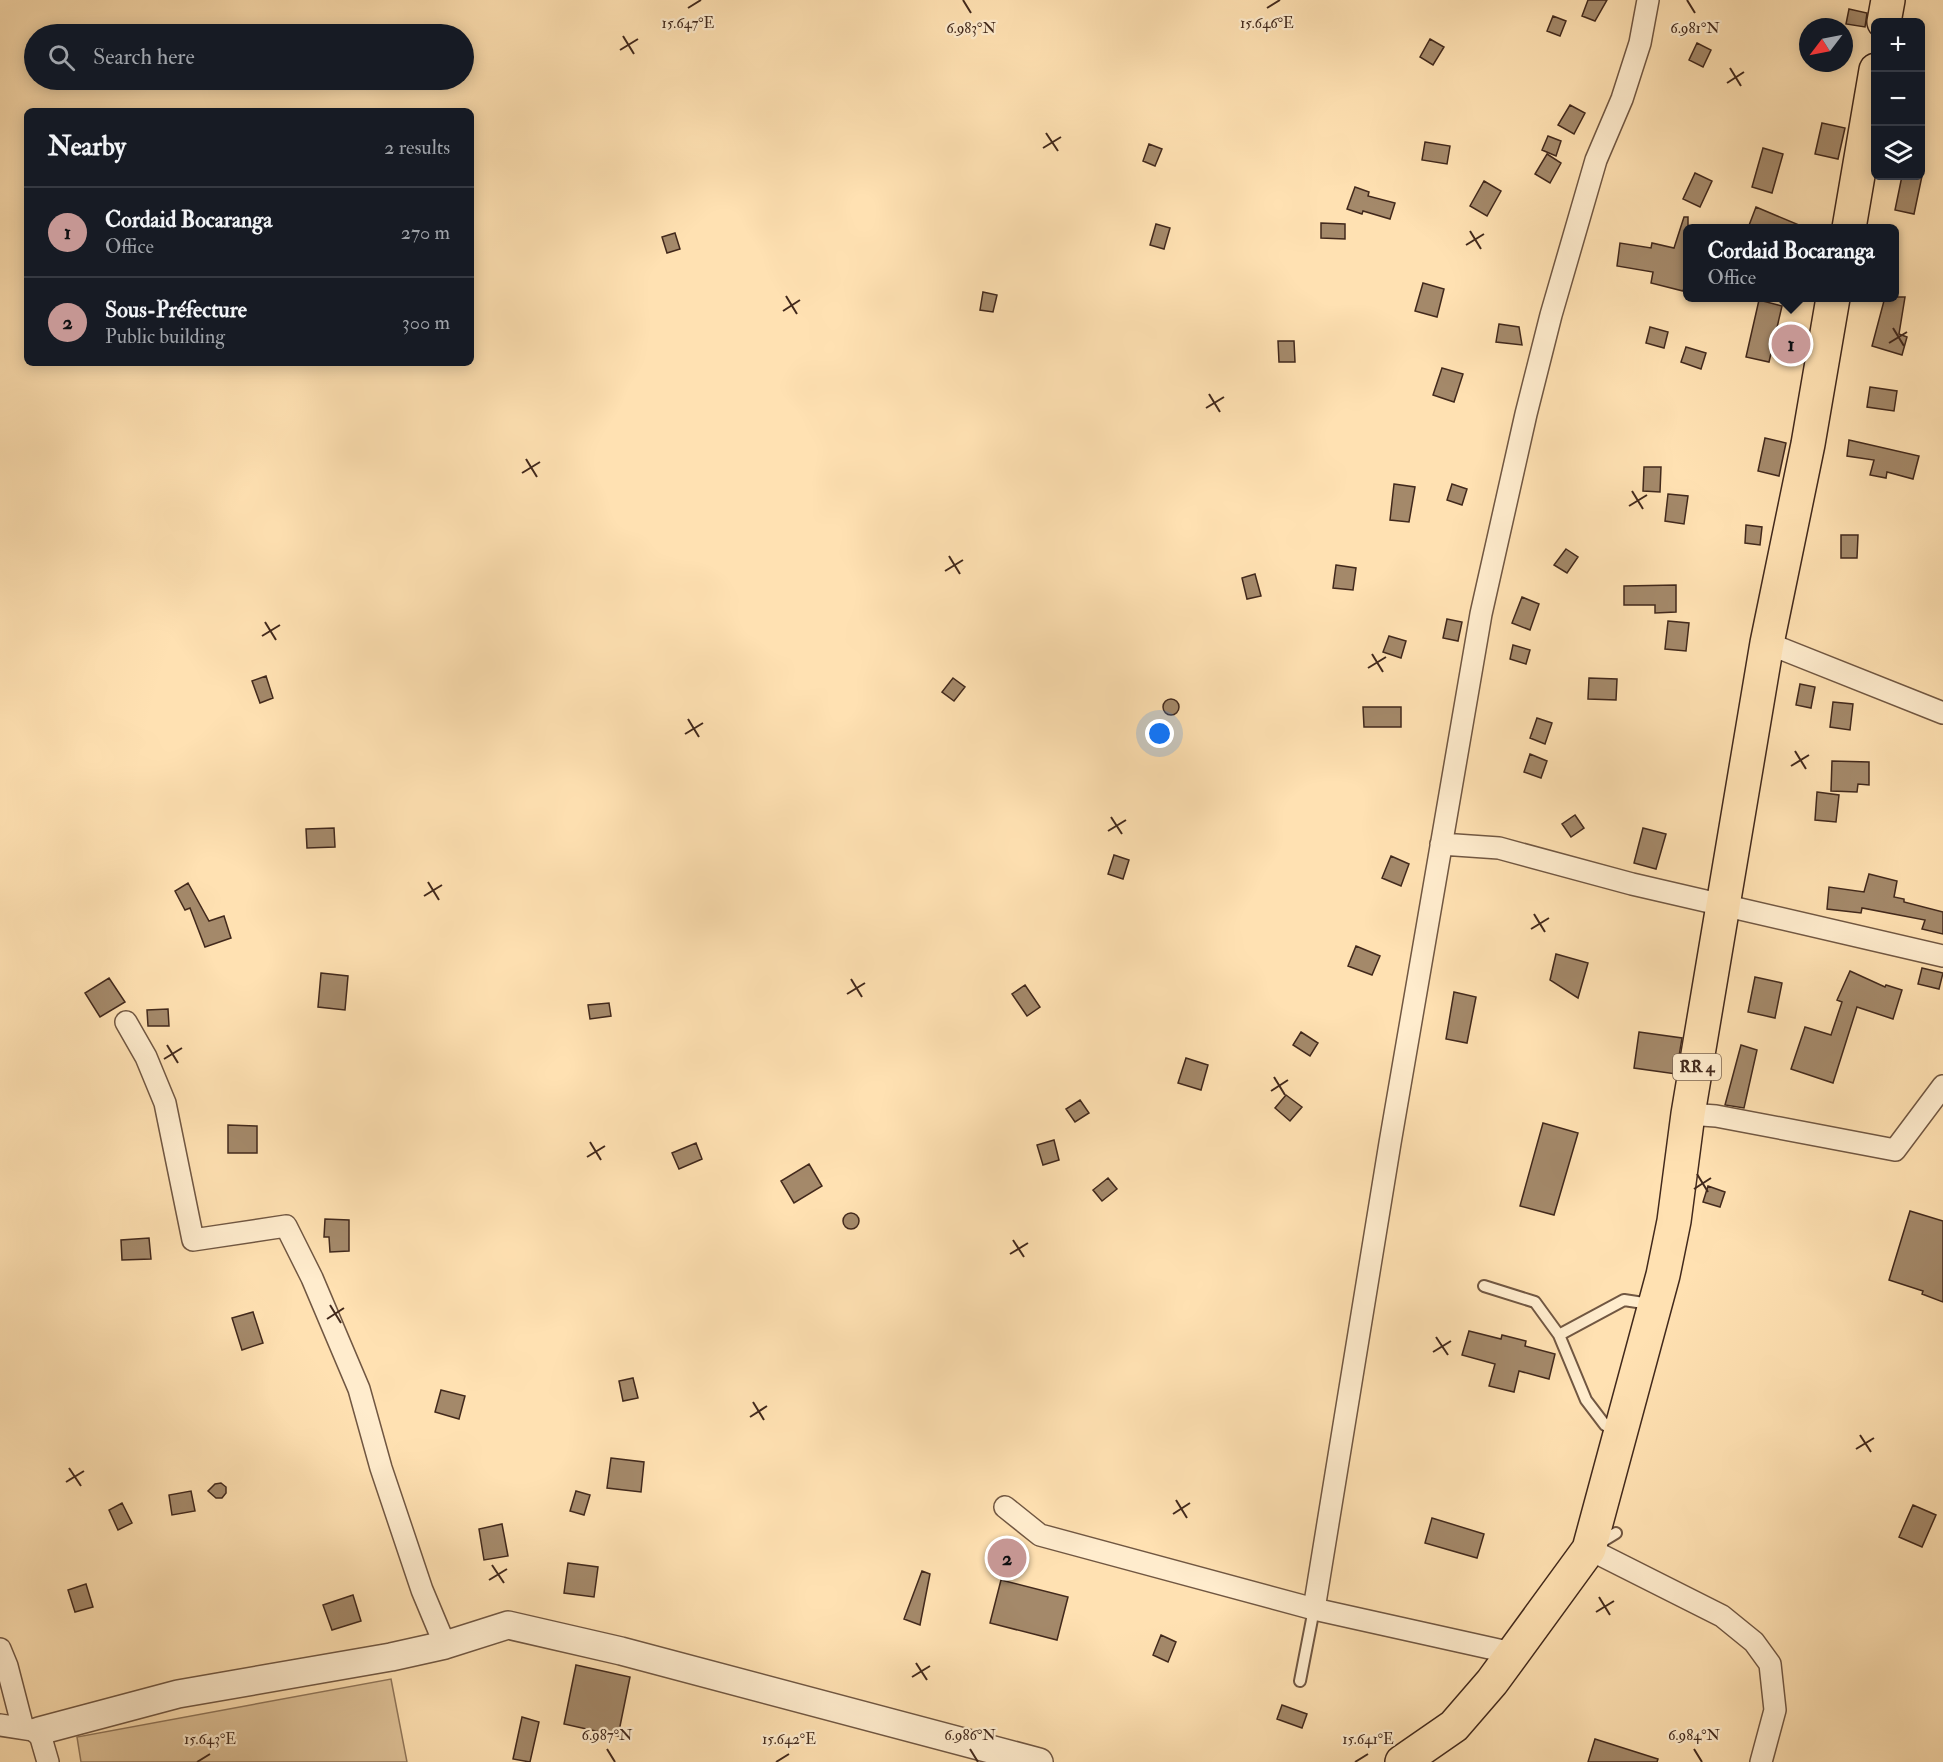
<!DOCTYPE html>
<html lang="en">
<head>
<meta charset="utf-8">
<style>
  :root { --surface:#171b24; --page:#20242c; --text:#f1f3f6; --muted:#9ea1a6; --line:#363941; --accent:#c59692 }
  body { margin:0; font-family:"IM FELL Double Pica",serif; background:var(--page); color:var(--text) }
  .controls { position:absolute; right:18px; top:18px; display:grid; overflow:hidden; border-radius:9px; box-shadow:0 3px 15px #0003 }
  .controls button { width:54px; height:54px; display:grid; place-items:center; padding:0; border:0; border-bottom:2px solid var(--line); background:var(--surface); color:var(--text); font:30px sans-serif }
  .compass { position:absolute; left:1799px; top:18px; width:54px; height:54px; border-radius:50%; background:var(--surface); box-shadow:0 3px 15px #0003; rotate:238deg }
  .you { position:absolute; left:1160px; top:734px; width:21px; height:21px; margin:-15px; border:4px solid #fff; border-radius:50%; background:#1a73e8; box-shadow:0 0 0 9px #1a73e833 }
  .badge { display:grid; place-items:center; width:39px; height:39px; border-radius:50%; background:var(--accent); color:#111; font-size:20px; font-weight:700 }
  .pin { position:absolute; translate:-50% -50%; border:3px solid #fff; box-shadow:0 2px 6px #0006 }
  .popup { position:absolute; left:1683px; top:224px; width:216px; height:78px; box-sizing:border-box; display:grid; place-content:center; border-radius:9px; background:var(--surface); filter:drop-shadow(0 2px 4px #0005); font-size:20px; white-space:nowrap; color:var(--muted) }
  .popup b { font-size:22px; color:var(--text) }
  .popup::after { content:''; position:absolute; left:50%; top:100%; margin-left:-12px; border:12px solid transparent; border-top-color:var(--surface) }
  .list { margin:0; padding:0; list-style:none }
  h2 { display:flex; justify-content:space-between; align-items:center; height:78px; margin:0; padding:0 24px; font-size:26px }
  h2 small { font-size:20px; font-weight:400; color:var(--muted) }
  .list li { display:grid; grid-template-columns:39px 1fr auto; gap:18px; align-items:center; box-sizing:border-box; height:90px; padding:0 24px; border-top:2px solid var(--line) }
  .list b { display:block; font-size:22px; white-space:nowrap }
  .list p { margin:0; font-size:20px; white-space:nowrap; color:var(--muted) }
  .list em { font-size:20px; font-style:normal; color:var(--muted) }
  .icon { flex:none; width:33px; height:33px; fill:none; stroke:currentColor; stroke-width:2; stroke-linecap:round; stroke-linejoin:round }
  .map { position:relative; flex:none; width:1943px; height:1762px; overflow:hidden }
  .search { position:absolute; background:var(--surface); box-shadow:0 3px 15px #0003; left:24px; top:24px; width:450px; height:66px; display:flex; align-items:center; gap:15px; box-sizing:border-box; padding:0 21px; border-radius:33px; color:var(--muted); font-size:22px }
  .panel { position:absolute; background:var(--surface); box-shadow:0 3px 15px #0003; left:24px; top:108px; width:450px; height:258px; border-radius:9px }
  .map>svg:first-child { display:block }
  .green { fill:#dfc298; stroke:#90765a; stroke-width:1.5 }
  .building { fill:#a4896a; stroke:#42291c; stroke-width:1.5 }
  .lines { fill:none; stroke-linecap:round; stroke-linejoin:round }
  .service-casing { stroke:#715742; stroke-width:14 }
  .minor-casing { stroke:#715742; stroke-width:24 }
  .tertiary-casing { stroke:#715742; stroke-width:30 }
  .primary-casing { stroke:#42291c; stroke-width:36 }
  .service { stroke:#ffeccd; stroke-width:10 }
  .minor { stroke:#ffeccd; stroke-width:21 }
  .tertiary { stroke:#ffeccd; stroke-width:27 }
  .primary { stroke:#ffe1b2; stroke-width:33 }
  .ticks { fill:none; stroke:#42291c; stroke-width:2 }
  .labels { text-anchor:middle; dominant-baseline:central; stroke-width:4.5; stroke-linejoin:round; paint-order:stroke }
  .shield { fill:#ffeccd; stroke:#7b6451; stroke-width:1.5 }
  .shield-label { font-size:16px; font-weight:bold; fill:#42291c }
  .ticks-label { font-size:15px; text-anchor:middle; fill:#42291c; stroke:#ffeccd; stroke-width:4.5; stroke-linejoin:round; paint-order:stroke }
</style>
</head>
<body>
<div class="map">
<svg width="1943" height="1762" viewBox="0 0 1943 1762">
  <rect width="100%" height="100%" fill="#ffe1b2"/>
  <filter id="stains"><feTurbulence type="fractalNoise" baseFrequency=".00333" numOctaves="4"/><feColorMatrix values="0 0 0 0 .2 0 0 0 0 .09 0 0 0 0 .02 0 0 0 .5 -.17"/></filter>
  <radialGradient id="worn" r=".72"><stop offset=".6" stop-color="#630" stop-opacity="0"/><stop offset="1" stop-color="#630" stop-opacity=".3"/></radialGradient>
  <path class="green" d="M 391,1679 L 407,1762 L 81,1762 L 77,1737 Z"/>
  <path class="building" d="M 1588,0 L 1607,0 L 1595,21 L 1582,16 Z
    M 1849,9 L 1867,13 L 1865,27 L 1846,24 Z
    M 1553,16 L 1566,21 L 1560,36 L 1547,31 Z
    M 1430,39 L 1444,47 L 1433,65 L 1420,57 Z
    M 1697,43 L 1711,50 L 1703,67 L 1689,60 Z
    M 1570,105 L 1585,113 L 1574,134 L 1558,125 Z
    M 1822,123 L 1845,128 L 1838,159 L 1815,154 Z
    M 1548,136 L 1561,141 L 1556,156 L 1542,150 Z
    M 1425,142 L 1450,146 L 1447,164 L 1422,160 Z
    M 1149,144 L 1162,149 L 1155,166 L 1143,161 Z
    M 1763,148 L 1783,154 L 1772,193 L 1752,187 Z
    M 1547,154 L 1561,163 L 1550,183 L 1535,174 Z
    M 1695,173 L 1712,181 L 1700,207 L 1683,199 Z
    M 1902,176 L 1922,176 L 1914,214 L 1895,210 Z
    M 1484,181 L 1501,191 L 1487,216 L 1470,206 Z
    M 1355,187 L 1369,192 L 1368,196 L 1395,203 L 1390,219 L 1363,211 L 1362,214 L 1347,209 Z
    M 1756,207 L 1806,228 L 1748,228 Z
    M 1684,217 L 1688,217 L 1688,275 L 1683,291 L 1651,283 L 1653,272 L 1617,266 L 1620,243 L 1651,248 L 1652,243 L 1674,248 Z
    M 1321,223 L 1345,224 L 1345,239 L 1321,238 Z
    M 1156,224 L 1170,228 L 1164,249 L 1150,245 Z
    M 675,233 L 680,249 L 667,253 L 662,237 Z
    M 1423,283 L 1444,289 L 1437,317 L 1415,311 Z
    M 983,292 L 997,295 L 993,312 L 980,310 Z
    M 1885,297 L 1905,297 L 1899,334 L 1907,337 L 1902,355 L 1872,346 Z
    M 1759,300 L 1782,306 L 1769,362 L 1746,357 Z
    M 1499,324 L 1519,327 L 1522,345 L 1496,342 Z
    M 1650,327 L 1668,332 L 1664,348 L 1646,343 Z
    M 1278,341 L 1294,341 L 1295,362 L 1279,362 Z
    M 1686,347 L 1706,353 L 1701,369 L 1681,362 Z
    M 1442,368 L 1463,374 L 1454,402 L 1433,395 Z
    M 1870,387 L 1897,391 L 1894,411 L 1867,407 Z
    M 1765,438 L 1786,443 L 1779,476 L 1758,471 Z
    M 1849,440 L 1919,456 L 1913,479 L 1887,472 L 1886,478 L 1870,475 L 1874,460 L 1847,456 Z
    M 1644,467 L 1661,467 L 1660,492 L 1643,491 Z
    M 1394,484 L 1415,487 L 1409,522 L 1390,520 Z
    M 1452,484 L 1467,489 L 1462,505 L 1447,500 Z
    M 1668,494 L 1688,496 L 1684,524 L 1665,521 Z
    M 1746,525 L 1762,527 L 1760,545 L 1745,543 Z
    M 1841,535 L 1858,535 L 1857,558 L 1841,558 Z
    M 1566,549 L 1578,557 L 1567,573 L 1554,565 Z
    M 1336,565 L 1356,568 L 1353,590 L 1333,588 Z
    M 1255,574 L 1261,596 L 1247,599 L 1242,578 Z
    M 1676,585 L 1676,612 L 1655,613 L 1655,605 L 1624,605 L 1624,586 Z
    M 1522,597 L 1539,604 L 1530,630 L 1512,623 Z
    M 1447,619 L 1462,622 L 1458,641 L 1443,638 Z
    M 1668,621 L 1689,623 L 1686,651 L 1665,649 Z
    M 1389,636 L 1406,641 L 1401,658 L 1383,652 Z
    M 1513,645 L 1530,650 L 1526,664 L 1510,659 Z
    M 266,676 L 273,698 L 260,703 L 252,681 Z
    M 953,678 L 965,687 L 954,701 L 942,692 Z
    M 1589,678 L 1617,679 L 1616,700 L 1588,699 Z
    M 1800,684 L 1815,687 L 1811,708 L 1796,705 Z
    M1163 707a8 8 0 1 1 16 0a8 8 0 1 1-16 0Z
    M 1833,702 L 1853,704 L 1850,730 L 1830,727 Z
    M 1363,707 L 1401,707 L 1401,727 L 1364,727 Z
    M 1537,718 L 1552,723 L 1545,744 L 1530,738 Z
    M 1530,754 L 1547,761 L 1541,778 L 1524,772 Z
    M 1832,761 L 1869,762 L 1869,785 L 1858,784 L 1857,792 L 1831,791 Z
    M 1817,792 L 1839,795 L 1836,822 L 1815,820 Z
    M 1575,815 L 1584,828 L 1571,837 L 1562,824 Z
    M 334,828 L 335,847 L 307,848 L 306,829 Z
    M 1643,828 L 1666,834 L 1656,869 L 1634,863 Z
    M 1114,855 L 1129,860 L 1123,879 L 1108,874 Z
    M 1391,856 L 1409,864 L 1401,886 L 1382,878 Z
    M 1869,874 L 1897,881 L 1894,897 L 1904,899 L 1904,902 L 1943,912 L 1943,934 L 1922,929 L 1925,920 L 1862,908 L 1861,913 L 1827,909 L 1829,887 L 1864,892 Z
    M 188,883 L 209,921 L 224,916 L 231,938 L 205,947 L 190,908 L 185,910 L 175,891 Z
    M 1356,946 L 1380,956 L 1372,975 L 1348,966 Z
    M 1556,954 L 1588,963 L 1578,998 L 1550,980 Z
    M 1922,968 L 1943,973 L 1939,989 L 1918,984 Z
    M 1850,971 L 1885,987 L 1886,985 L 1902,990 L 1893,1019 L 1857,1007 L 1833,1083 L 1791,1069 L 1805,1027 L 1831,1035 L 1842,1002 L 1837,1000 Z
    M 321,973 L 348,976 L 345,1010 L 318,1007 Z
    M 1755,977 L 1782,983 L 1775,1018 L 1748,1012 Z
    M 109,978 L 125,1002 L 100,1017 L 85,993 Z
    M 1025,985 L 1040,1007 L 1027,1016 L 1012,994 Z
    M 1454,992 L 1476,997 L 1467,1043 L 1446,1039 Z
    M 609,1003 L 611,1016 L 590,1019 L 588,1005 Z
    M 168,1009 L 169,1026 L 148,1026 L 147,1010 Z
    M 1301,1032 L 1318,1043 L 1310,1056 L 1293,1045 Z
    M 1639,1032 L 1682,1038 L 1676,1074 L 1634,1068 Z
    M 1741,1045 L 1757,1050 L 1744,1108 L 1725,1105 Z
    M 1186,1058 L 1208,1065 L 1201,1090 L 1178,1083 Z
    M 1286,1095 L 1302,1107 L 1290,1121 L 1275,1108 Z
    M 1080,1100 L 1089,1113 L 1075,1122 L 1066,1109 Z
    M 1543,1123 L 1578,1133 L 1554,1215 L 1520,1206 Z
    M 228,1125 L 257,1126 L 257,1153 L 228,1153 Z
    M 1054,1140 L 1059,1160 L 1043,1165 L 1037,1145 Z
    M 696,1143 L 702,1159 L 679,1169 L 672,1153 Z
    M 809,1164 L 822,1186 L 794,1203 L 781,1181 Z
    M 1108,1178 L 1117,1189 L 1102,1201 L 1093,1190 Z
    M 1708,1186 L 1725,1192 L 1720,1207 L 1703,1202 Z
    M 1910,1211 L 1943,1221 L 1943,1302 L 1922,1294 L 1923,1291 L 1889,1280 Z
    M843 1221a8 8 0 1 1 16 0a8 8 0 1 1-16 0Z
    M 325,1219 L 349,1220 L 349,1251 L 330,1252 L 329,1237 L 324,1237 Z
    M 149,1238 L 151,1259 L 122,1260 L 121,1240 Z
    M 253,1312 L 263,1343 L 242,1350 L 232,1318 Z
    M 1469,1331 L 1501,1339 L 1502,1335 L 1526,1341 L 1525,1346 L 1555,1354 L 1549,1379 L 1519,1371 L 1514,1392 L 1489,1386 L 1495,1364 L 1462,1355 Z
    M 633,1378 L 638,1398 L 623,1401 L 619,1381 Z
    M 441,1390 L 465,1396 L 459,1419 L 435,1412 Z
    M 611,1458 L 644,1462 L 641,1492 L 607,1488 Z
    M 221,1483 L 226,1487 L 226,1493 L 222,1498 L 216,1498 L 208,1491 L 215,1484 Z
    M 191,1491 L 195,1511 L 172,1515 L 169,1495 Z
    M 576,1491 L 590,1495 L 584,1515 L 570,1511 Z
    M 122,1503 L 132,1523 L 118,1530 L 109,1510 Z
    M 1913,1505 L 1936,1515 L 1922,1547 L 1899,1537 Z
    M 1432,1518 L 1484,1534 L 1477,1558 L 1425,1543 Z
    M 502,1524 L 508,1556 L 484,1560 L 479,1529 Z
    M 568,1563 L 598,1567 L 594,1597 L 564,1593 Z
    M 922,1571 L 930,1574 L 920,1625 L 904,1619 Z
    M 1001,1580 L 1068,1597 L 1057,1640 L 990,1623 Z
    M 86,1584 L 93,1607 L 75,1612 L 68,1590 Z
    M 353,1595 L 361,1621 L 332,1630 L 323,1605 Z
    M 1161,1635 L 1176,1642 L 1168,1662 L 1153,1655 Z
    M 576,1665 L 630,1677 L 618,1736 L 564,1724 Z
    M 1282,1705 L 1307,1714 L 1302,1728 L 1277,1719 Z
    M 522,1717 L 539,1722 L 530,1762 L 513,1759 Z
    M 1595,1739 L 1658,1759 L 1657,1762 L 1588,1762 Z"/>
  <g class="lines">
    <g class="service-casing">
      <path id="service" d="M 1484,1286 L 1535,1302 L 1559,1335 L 1586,1400 L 1605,1425 L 1617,1432
        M 1559,1335 L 1624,1300 L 1650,1304
        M 1598,1544 L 1616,1533
        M 1300,1681 L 1314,1609"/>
    </g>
    <g class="minor-casing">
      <path id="minor" d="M 1767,643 L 1943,713
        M 1441,844 L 1499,848 L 1632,884 L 1943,956
        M 126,1022 L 146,1057 L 165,1103 L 193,1240 L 286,1226 L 312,1278 L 359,1389 L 381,1468 L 422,1590 L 445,1645
        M 1688,1114 L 1716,1116 L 1895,1150 L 1943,1086
        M 1005,1507 L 1040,1535 L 1314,1609 L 1512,1653
        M 1589,1549 L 1722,1616 L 1754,1642 L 1770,1664 L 1775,1710 L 1761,1762
        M 1314,1609 L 1390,1143 L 1481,614 L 1526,414 L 1551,315 L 1596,160 L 1622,99 L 1640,43 L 1648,0
        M 0,1649 L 7,1666 L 23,1728
        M 0,1725 L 39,1731 L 48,1762"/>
    </g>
    <g class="tertiary-casing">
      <path id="tertiary" d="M 39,1731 L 178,1694 L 391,1657 L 445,1645 L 508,1625 L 621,1651 L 1039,1762"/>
    </g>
    <g class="primary-casing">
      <path id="primary" d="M 1884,22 L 1888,0
        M 1849,228 L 1876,70
        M 1402,1762 L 1454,1726 L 1492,1682 L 1589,1549 L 1663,1275 L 1674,1221 L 1688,1114 L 1767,643 L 1808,444 L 1833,298"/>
    </g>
    <use href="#service" class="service"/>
    <use href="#minor" class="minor"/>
    <use href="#tertiary" class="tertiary"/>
    <use href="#primary" class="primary"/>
  </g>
  <path class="ticks" d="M 963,0 L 971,13M 1687,0 L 1695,13M 688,8 L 701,0M 1267,8 L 1280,0M 623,36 L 634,54M 620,50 L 638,39M 1730,68 L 1741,86M 1727,83 L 1744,72M 1046,133 L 1058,151M 1043,148 L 1061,137M 1470,231 L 1481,249M 1466,245 L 1484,234M 786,296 L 797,314M 783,311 L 800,300M 1893,328 L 1904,346M 1889,343 L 1907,332M 1209,394 L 1220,412M 1206,408 L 1224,397M 526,459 L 537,477M 522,473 L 540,462M 1632,491 L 1643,509M 1629,506 L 1647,495M 949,556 L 960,574M 945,571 L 963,560M 265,622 L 276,640M 262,636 L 280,625M 1372,654 L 1383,672M 1368,668 L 1386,657M 688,719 L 699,737M 685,734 L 703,723M 1795,751 L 1806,769M 1791,766 L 1809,755M 1111,817 L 1122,834M 1108,831 L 1126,820M 428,882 L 439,900M 424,896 L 442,885M 1534,914 L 1545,932M 1531,929 L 1549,918M 851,979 L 862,997M 847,994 L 865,983M 167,1045 L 178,1063M 164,1059 L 182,1048M 1274,1077 L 1285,1095M 1271,1091 L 1288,1080M 590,1142 L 601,1160M 587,1157 L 605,1146M 1697,1174 L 1708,1192M 1694,1189 L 1711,1178M 1013,1240 L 1024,1257M 1010,1254 L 1028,1243M 330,1305 L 341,1323M 327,1319 L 344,1308M 1436,1337 L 1448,1355M 1433,1352 L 1451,1341M 753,1402 L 764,1420M 750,1417 L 767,1406M 1860,1435 L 1871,1452M 1856,1449 L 1874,1438M 69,1468 L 81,1486M 66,1482 L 84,1471M 1176,1500 L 1187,1518M 1173,1514 L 1190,1503M 492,1565 L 504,1583M 489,1580 L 507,1569M 1599,1597 L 1610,1615M 1596,1612 L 1614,1601M 916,1663 L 927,1680M 912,1677 L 930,1666M 607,1749 L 615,1762M 970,1749 L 978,1762M 1694,1749 L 1702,1762M 197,1762 L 210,1754M 776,1762 L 789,1754M 1355,1762 L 1368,1754"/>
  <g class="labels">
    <rect class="shield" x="1673" y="1054" width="48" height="26" rx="4.5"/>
    <g class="shield-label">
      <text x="1697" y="1067">RR 4</text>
    </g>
  </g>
  <g class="ticks-label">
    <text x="688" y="28">15.647°E</text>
    <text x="1267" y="28">15.646°E</text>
    <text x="971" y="33">6.983°N</text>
    <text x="1695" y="33">6.981°N</text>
    <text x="607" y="1740">6.987°N</text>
    <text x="970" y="1740">6.986°N</text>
    <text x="1694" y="1740">6.984°N</text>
    <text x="210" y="1744">15.643°E</text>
    <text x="789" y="1744">15.642°E</text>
    <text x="1368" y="1744">15.641°E</text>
  </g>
  <rect width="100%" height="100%" filter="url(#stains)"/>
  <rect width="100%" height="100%" fill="url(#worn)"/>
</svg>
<div class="controls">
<button>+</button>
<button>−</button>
<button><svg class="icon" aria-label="layers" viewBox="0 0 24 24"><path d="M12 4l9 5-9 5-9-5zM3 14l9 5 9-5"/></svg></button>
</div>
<svg class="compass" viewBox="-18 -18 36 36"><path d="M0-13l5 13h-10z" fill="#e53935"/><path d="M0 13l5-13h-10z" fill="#9ea1a6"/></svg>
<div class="you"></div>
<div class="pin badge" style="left:1791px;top:344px">1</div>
<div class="popup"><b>Cordaid Bocaranga</b>Office</div>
<div class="pin badge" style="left:1007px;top:1558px">2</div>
<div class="search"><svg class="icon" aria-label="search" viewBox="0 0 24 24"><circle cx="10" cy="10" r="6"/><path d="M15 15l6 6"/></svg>Search here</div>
<section class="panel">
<h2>Nearby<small>2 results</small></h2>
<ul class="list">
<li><span class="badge">1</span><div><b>Cordaid Bocaranga</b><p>Office</p></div><em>270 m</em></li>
<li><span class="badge">2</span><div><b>Sous-Préfecture</b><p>Public building</p></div><em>300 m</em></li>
</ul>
</section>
</div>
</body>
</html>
